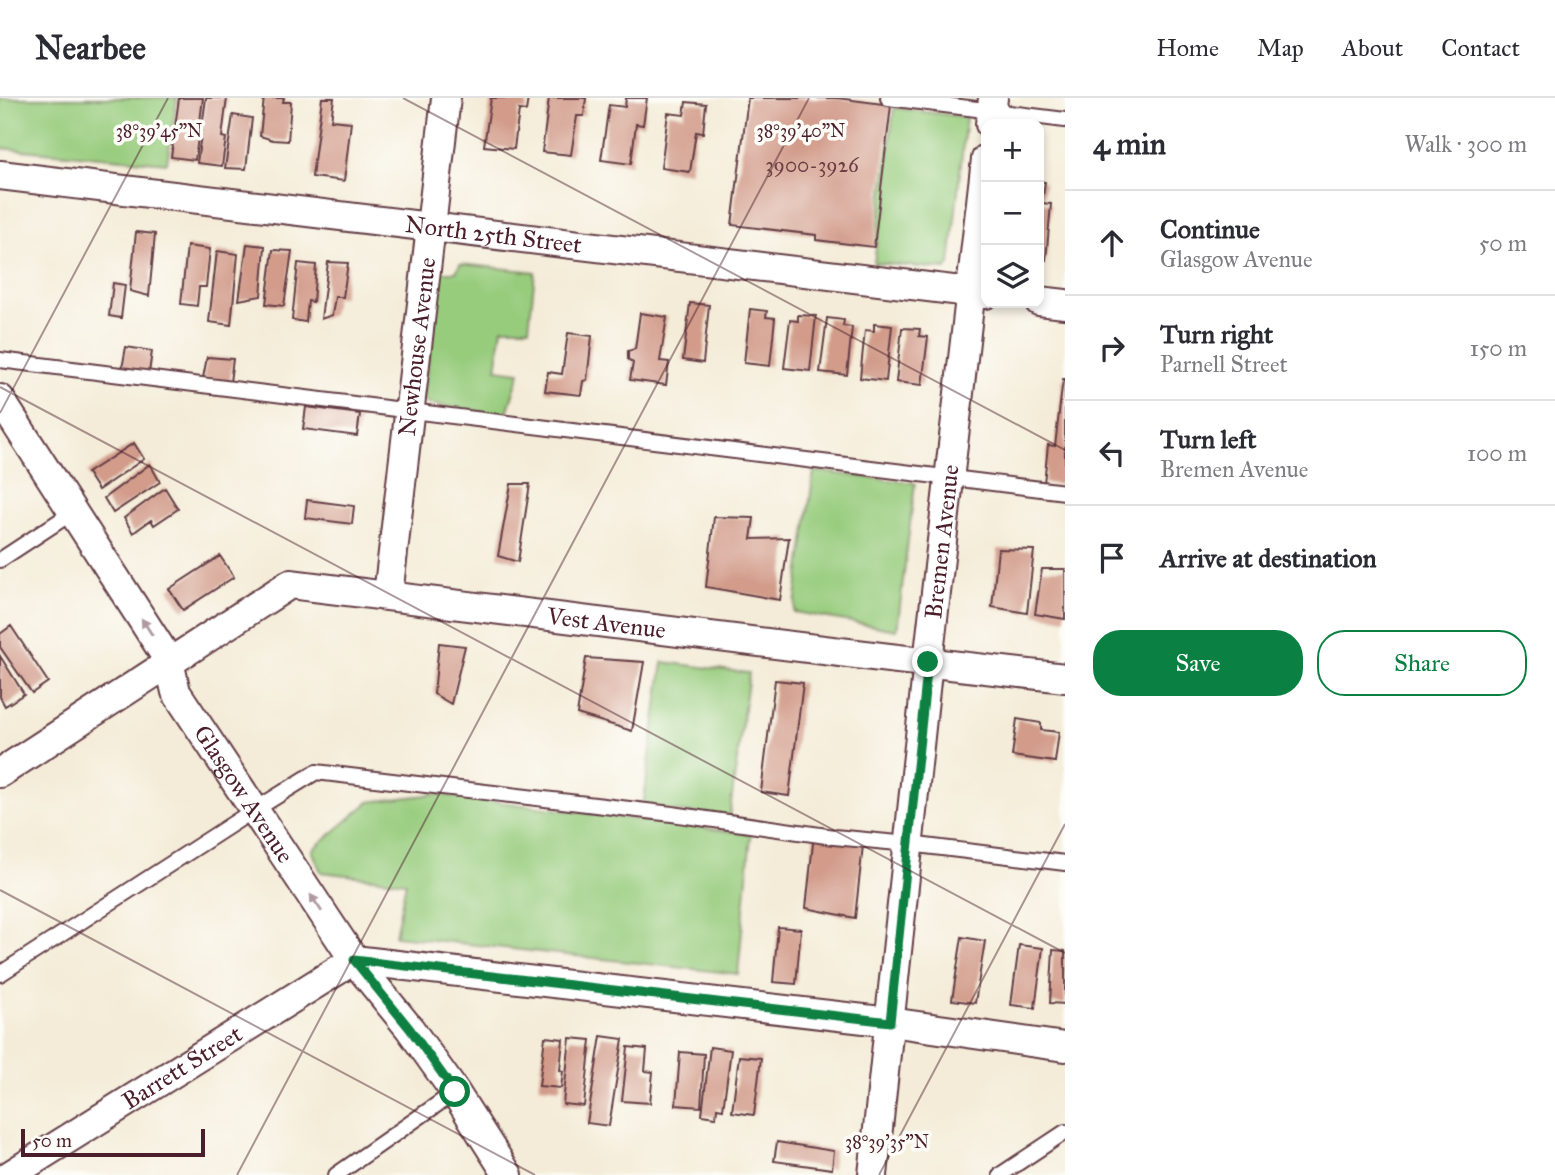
<!DOCTYPE html>
<html lang="en">
<head>
<meta charset="utf-8">
<style>
  :root { --surface:#fff; --page:#f2f2f3; --text:#2b2b33; --muted:#7c7c81; --line:#e1e1e2; --accent:#0b8043 }
  body { margin:0; font-family:"IM FELL Great Primer",serif; background:var(--page); color:var(--text) }
  .controls { position:absolute; right:21px; top:21px; display:grid; overflow:hidden; border-radius:14px; box-shadow:0 4px 10px #0003 }
  .controls button { width:63px; height:63px; display:grid; place-items:center; padding:0; border:0; border-bottom:2px solid var(--line); background:var(--surface); color:var(--text); font:35px sans-serif }
  .scale { position:absolute; left:21px; bottom:18px; width:184px; box-sizing:border-box; padding-left:7px; border:4px solid #4a1f2b; border-top:0; font-size:19px; line-height:24px; white-space:nowrap; color:#4a1f2b; -webkit-text-stroke:5px #fdfcf7; paint-order:stroke }
  .stop { position:absolute; width:21px; height:21px; margin:-16px; border:5px solid #0b8043; border-radius:50%; background:#fff }
  .stop.end { background:#0b8043; border-color:#fff; box-shadow:0 2px 7px #0008 }
  .list { margin:0; padding:0; list-style:none }
  h2 { display:flex; justify-content:space-between; align-items:center; height:91px; margin:0; padding:0 28px; font-size:30px }
  h2 small { font-size:23px; font-weight:400; color:var(--muted) }
  .list li { display:grid; grid-template-columns:46px 1fr auto; gap:21px; align-items:center; box-sizing:border-box; height:105px; padding:0 28px; border-top:2px solid var(--line) }
  .list b { display:block; font-size:26px; white-space:nowrap }
  .list p { margin:0; font-size:23px; white-space:nowrap; color:var(--muted) }
  .list em { font-size:23px; font-style:normal; color:var(--muted) }
  .actions { display:flex; gap:14px; padding:21px 28px }
  .actions a { flex:1; padding:16px 0; border:2px solid var(--accent); border-radius:28px; text-align:center; font-size:24px; color:var(--accent) }
  .actions .main { background:var(--accent); color:#fff }
  .icon { flex:none; width:38px; height:38px; fill:none; stroke:currentColor; stroke-width:2; stroke-linecap:round; stroke-linejoin:round }
  .map { position:relative; flex:none; width:1065px; height:1077px; overflow:hidden }
  header { display:flex; align-items:center; gap:42px; box-sizing:border-box; height:98px; padding:0 35px; background:var(--surface); border-bottom:2px solid var(--line) }
  header strong { font-size:33px }
  nav { display:flex; gap:38px; margin-inline-start:auto; font-size:24px }
  main { display:flex }
  aside { flex:1; background:var(--surface) }
  .map>svg:first-child { display:block }
  .green { fill:#97cc7d; stroke:#707654; stroke-width:2 }
  .building { fill:#d29b8a }
  .lines { fill:none; stroke-linecap:round; stroke-linejoin:round }
  .lane-casing { stroke:#643e45; stroke-width:18 }
  .street-casing { stroke:#643e45; stroke-width:32 }
  .lane { stroke:#fff; stroke-width:14 }
  .street { stroke:#fff; stroke-width:28 }
  .oneway { fill:#ae9aa0 }
  .route { stroke:#0b8043; stroke-width:9 }
  .ticks { fill:none; stroke:#4a1f2b; stroke-width:2; stroke-opacity:0.45 }
  .labels { text-anchor:middle; dominant-baseline:central; stroke-width:7; stroke-linejoin:round; paint-order:stroke }
  .number-label { font-size:21px; fill:#6c3e43 }
  .street-label { font-size:24px; fill:#4a1f2b; stroke:#fdfcf7 }
  .ticks-label { font-size:18px; text-anchor:middle; fill:#4a1f2b; stroke:#fdfcf7; stroke-width:7; stroke-linejoin:round; paint-order:stroke }
</style>
</head>
<body>
<header>
<strong>Nearbee</strong>
<nav><a>Home</a><a>Map</a><a>About</a><a>Contact</a></nav>
</header>
<main>
<div class="map">
<svg width="1065" height="1077" viewBox="0 0 1065 1077">
  <rect width="100%" height="100%" fill="#fdfcf7"/>
  <filter id="ink" filterUnits="userSpaceOnUse"><feTurbulence type="fractalNoise" baseFrequency=".0143" numOctaves="2"/><feDisplacementMap in="SourceGraphic" scale="14" xChannelSelector="R" yChannelSelector="G"/><feConvolveMatrix kernelMatrix="1 2 1 2 8 2 1 2 1" color-interpolation-filters="sRGB"/></filter>
  <filter id="wash" filterUnits="userSpaceOnUse"><feTurbulence type="fractalNoise" baseFrequency=".00686" numOctaves="4" result="noise"/><feDisplacementMap in="SourceGraphic" scale="28" xChannelSelector="R" yChannelSelector="G"/><feGaussianBlur stdDeviation="1.57" result="paint"/><feColorMatrix in="noise" values="0 0 0 0 0 0 0 0 0 0 0 0 0 0 0 0 0 1.4 0 .05"/><feComposite in="paint" operator="in"/></filter>
  <g filter="url(#wash)">
    <rect width="100%" height="100%" fill="#f4ecd8"/>
    <path class="green" d="M 0,0 L 177,0 L 167,65 L 0,50 Z
      M 894,10 L 966,19 L 950,166 L 946,171 L 874,165 Z
      M 460,166 L 535,174 L 529,230 L 502,230 L 496,271 L 520,274 L 507,315 L 498,316 L 428,306 L 423,299 L 441,174 L 456,174 Z
      M 814,373 L 915,385 L 897,532 L 794,514 Z
      M 663,564 L 749,575 L 729,720 L 643,709 Z
      M 435,696 L 751,736 L 738,876 L 395,838 L 406,784 L 321,774 L 312,752 L 369,704 Z"/>
    <g id="blocks">
      <path class="building" d="M 179,0 L 203,0 L 195,62 L 171,59 Z
        M 206,0 L 227,0 L 222,39 L 226,40 L 222,68 L 197,65 Z
        M 264,0 L 284,0 L 283,4 L 291,4 L 288,43 L 273,42 L 260,38 Z
        M 322,0 L 334,0 L 331,22 L 351,24 L 344,83 L 312,79 Z
        M 491,0 L 528,0 L 526,13 L 519,12 L 514,51 L 484,48 Z
        M 549,0 L 586,0 L 584,18 L 577,18 L 571,57 L 542,54 Z
        M 626,0 L 647,0 L 643,27 L 636,26 L 631,66 L 601,62 L 609,7 L 625,9 Z
        M 748,0 L 837,0 L 891,7 L 874,149 L 816,142 L 816,137 L 732,127 Z
        M 686,4 L 706,6 L 703,35 L 696,34 L 690,74 L 661,70 L 668,15 L 684,17 Z
        M 233,17 L 252,20 L 246,71 L 225,70 Z
        M 1039,83 L 1045,84 L 1042,105 L 1051,106 L 1046,162 L 1039,161 Z
        M 136,134 L 155,136 L 149,198 L 130,193 Z
        M 247,146 L 265,148 L 261,198 L 239,202 Z
        M 187,148 L 210,151 L 206,189 L 199,189 L 197,208 L 181,206 Z
        M 273,152 L 292,153 L 284,208 L 266,206 Z
        M 217,153 L 238,156 L 231,227 L 209,224 Z
        M 328,164 L 348,165 L 343,199 L 335,199 L 332,217 L 321,221 Z
        M 298,165 L 316,167 L 313,204 L 308,203 L 306,224 L 292,222 Z
        M 113,185 L 125,187 L 121,220 L 109,218 Z
        M 690,205 L 709,207 L 703,265 L 683,262 Z
        M 750,211 L 767,213 L 766,219 L 775,220 L 770,268 L 744,265 Z
        M 640,215 L 667,219 L 660,263 L 669,264 L 666,287 L 630,282 L 633,265 L 628,261 L 628,253 L 635,251 Z
        M 798,217 L 816,218 L 810,273 L 784,270 L 790,222 L 798,223 Z
        M 827,220 L 844,222 L 843,228 L 852,229 L 847,277 L 820,274 Z
        M 874,226 L 892,228 L 886,283 L 860,280 L 865,232 L 874,233 Z
        M 902,230 L 920,231 L 919,238 L 928,239 L 922,287 L 896,284 Z
        M 568,235 L 592,238 L 587,282 L 583,283 L 581,297 L 545,293 L 548,274 L 562,276 Z
        M 126,249 L 152,253 L 149,275 L 122,271 Z
        M 207,259 L 233,261 L 230,284 L 203,280 Z
        M 1063,281 L 1065,281 L 1065,387 L 1044,385 L 1048,347 L 1055,348 Z
        M 306,309 L 360,316 L 357,338 L 303,331 Z
        M 134,345 L 144,361 L 98,392 L 87,375 Z
        M 150,366 L 160,384 L 113,415 L 104,400 Z
        M 511,386 L 530,386 L 518,464 L 498,458 Z
        M 165,390 L 178,411 L 154,427 L 151,422 L 133,435 L 124,420 Z
        M 307,402 L 354,408 L 352,426 L 305,420 Z
        M 714,419 L 754,420 L 751,441 L 789,440 L 780,502 L 706,489 Z
        M 998,451 L 1034,452 L 1027,515 L 992,509 Z
        M 220,458 L 234,479 L 183,512 L 169,491 Z
        M 1042,471 L 1065,471 L 1065,521 L 1035,516 Z
        M 11,528 L 48,584 L 32,595 L 0,549 L 0,536 Z
        M 439,545 L 465,548 L 451,606 L 434,596 Z
        M 0,558 L 24,596 L 5,608 L 0,599 Z
        M 586,560 L 644,564 L 632,633 L 577,616 Z
        M 775,582 L 803,585 L 789,698 L 761,694 Z
        M 1017,621 L 1041,625 L 1041,632 L 1059,634 L 1055,664 L 1012,658 Z
        M 814,736 L 863,747 L 855,820 L 806,810 Z
        M 778,829 L 801,831 L 796,886 L 773,884 Z
        M 962,839 L 985,843 L 975,905 L 952,902 Z
        M 1019,847 L 1043,850 L 1035,910 L 1011,907 Z
        M 1053,852 L 1065,853 L 1065,906 L 1050,905 Z
        M 601,938 L 623,941 L 609,1028 L 587,1025 Z
        M 545,939 L 563,941 L 560,972 L 563,973 L 561,990 L 539,988 Z
        M 570,940 L 591,942 L 584,1008 L 563,1006 Z
        M 628,949 L 647,951 L 645,973 L 653,974 L 650,1005 L 622,1003 Z
        M 710,949 L 731,952 L 723,1011 L 717,1010 L 716,1019 L 702,1017 Z
        M 680,954 L 704,956 L 701,1009 L 676,1007 Z
        M 739,958 L 761,960 L 754,1017 L 732,1014 Z
        M 777,1044 L 834,1053 L 832,1071 L 774,1063 Z"/>
    </g>
  </g>
  <g filter="url(#ink)">
    <use href="#blocks" fill-opacity="0" stroke="#643e45" stroke-width="2"/>
    <g class="lines">
      <g class="lane-casing">
        <path id="lane" d="M 888,0 L 1065,22
          M 0,262 L 1065,394
          M 0,462 L 73,414
          M 0,876 L 240,721 L 316,674 L 672,716 L 834,739 L 909,746 L 1065,765
          M 336,1077 L 455,994
          M 1000,1077 L 1065,1034"/>
      </g>
      <g class="street-casing">
        <g id="street">
          <path d="M 990,26 L 993,0"/>
          <path id="s1" d="M 0,77 L 986,196"/>
          <path d="M 1039,203 L 1065,206"/>
          <path id="s2" d="M 0,301 L 169,563 L 176,594 L 354,862 L 410,931 L 455,994 L 508,1077"/>
          <path id="s3" d="M 388,497 L 446,0"/>
          <path id="s4" d="M 0,675 L 290,486 L 889,560 L 1065,580"/>
          <path d="M 354,862 L 890,924 L 1065,949"/>
          <path id="s5" d="M 10,1077 L 354,862"/>
          <path id="s6" d="M 873,1077 L 928,564 L 986,61"/>
        </g>
      </g>
      <use href="#lane" class="lane"/>
      <use href="#street" class="street"/>
    </g>
    <defs><path id="oneway-solid" d="M-6-.8H1V-3.2L6.5 0L1 3.2V.8H-6Z" transform="scale(1.75)"/></defs>
    <g class="oneway">
      <use href="#oneway-solid" transform="translate(147 529) rotate(-123)"/>
      <use href="#oneway-solid" transform="translate(316 805) rotate(-124)"/>
    </g>
  </g>
  <g class="lines" filter="url(#ink)">
    <path class="route" d="M 455,994 L 410,931 L 354,862 L 890,924 L 928,564"/>
  </g>
  <path class="ticks" d="M 403,0 L 1065,352M 0,289 L 1065,855M 0,315 L 168,0M 0,792 L 535,1077M 237,1077 L 809,0M 879,1077 L 1065,726"/>
  <g class="labels">
    <g class="number-label">
      <text x="812" y="67">3900-3926</text>
    </g>
    <g class="street-label">
      <text stroke="none"><textPath href="#s1" startOffset="497">North 25th Street</textPath></text>
      <text stroke="none"><textPath href="#s3" startOffset="250">Newhouse Avenue</textPath></text>
      <text stroke="none"><textPath href="#s6" startOffset="637">Bremen Avenue</textPath></text>
      <text stroke="none"><textPath href="#s4" startOffset="665">Vest Avenue</textPath></text>
      <text stroke="none"><textPath href="#s2" startOffset="466">Glasgow Avenue</textPath></text>
      <text stroke="none"><textPath href="#s5" startOffset="203">Barrett Street</textPath></text>
    </g>
  </g>
  <g class="ticks-label">
    <text x="159" y="39">38°39'45"N</text>
    <text x="801" y="39">38°39'40"N</text>
    <text x="887" y="1050">38°39'35"N</text>
  </g>
</svg>
<div class="controls">
<button>+</button>
<button>−</button>
<button><svg class="icon" aria-label="layers" viewBox="0 0 24 24"><path d="M12 4l9 5-9 5-9-5zM3 14l9 5 9-5"/></svg></button>
</div>
<div class="scale">50 m</div>
<div class="stop" style="left:455px;top:994px"></div>
<div class="stop end" style="left:928px;top:564px"></div>
</div>
<aside>
<h2>4 min<small>Walk · 300 m</small></h2>
<ul class="list">
<li><svg class="icon" aria-label="ahead" viewBox="0 0 24 24"><path d="M12 20V5M6 11l6-6 6 6"/></svg><div><b>Continue</b><p>Glasgow Avenue</p></div><em>50 m</em></li>
<li><svg class="icon" aria-label="right" viewBox="0 0 24 24"><path d="M7 20v-9h11M14 6l5 5-5 5"/></svg><div><b>Turn right</b><p>Parnell Street</p></div><em>150 m</em></li>
<li><svg class="icon" aria-label="left" viewBox="0 0 24 24"><path d="M17 20v-9H6M10 6l-5 5 5 5"/></svg><div><b>Turn left</b><p>Bremen Avenue</p></div><em>100 m</em></li>
<li><svg class="icon" aria-label="arrive" viewBox="0 0 24 24"><path d="M6 21V4h12l-3 4 3 4H6"/></svg><div><b>Arrive at destination</b></div></li>
</ul>
<div class="actions"><a class="main">Save</a><a>Share</a></div>
</aside>
</main>
</body>
</html>
